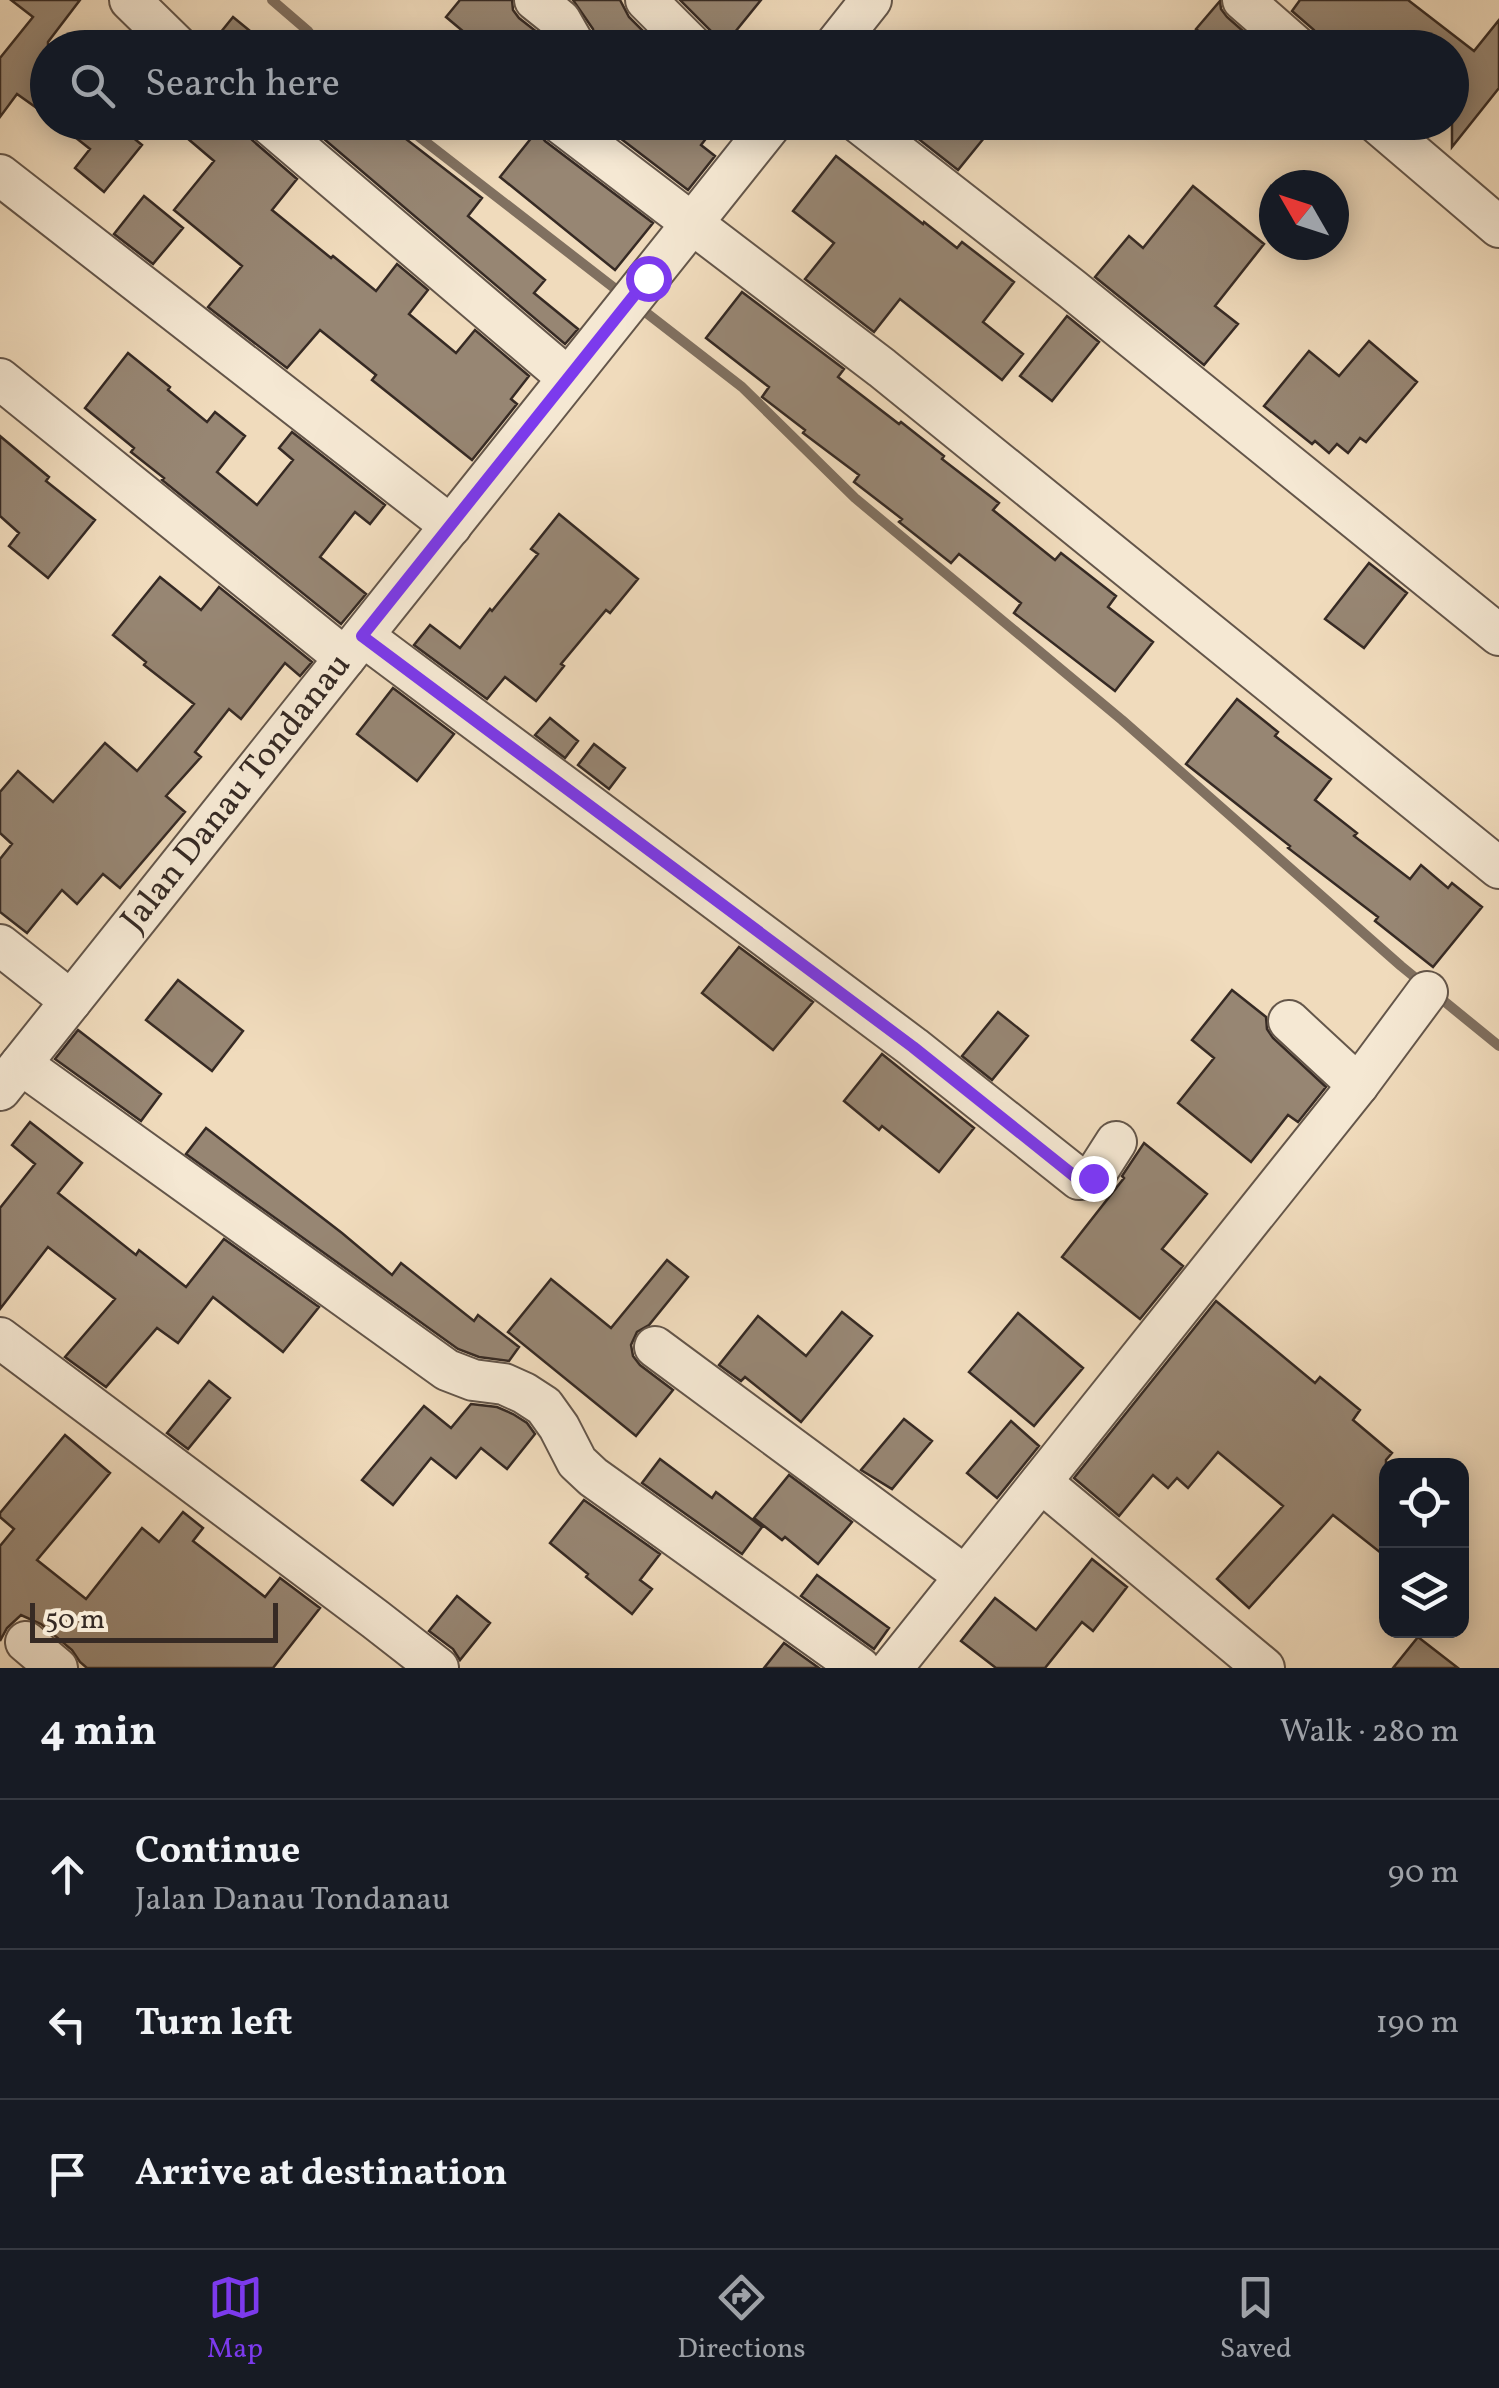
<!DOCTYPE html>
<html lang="en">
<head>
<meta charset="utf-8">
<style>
  :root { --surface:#171b24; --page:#20242c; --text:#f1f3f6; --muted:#9ea1a6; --line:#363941; --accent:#7c3aed }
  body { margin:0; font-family:Vollkorn,serif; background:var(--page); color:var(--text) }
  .controls { position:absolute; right:30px; bottom:30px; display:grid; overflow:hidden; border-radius:20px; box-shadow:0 5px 25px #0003 }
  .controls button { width:90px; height:90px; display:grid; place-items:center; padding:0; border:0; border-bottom:2px solid var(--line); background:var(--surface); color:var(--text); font:50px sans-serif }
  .compass { position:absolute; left:1259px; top:170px; width:90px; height:90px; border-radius:50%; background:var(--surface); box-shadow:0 5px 25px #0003; rotate:309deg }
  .scale { position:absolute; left:30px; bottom:25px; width:248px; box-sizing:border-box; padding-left:10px; border:5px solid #362a24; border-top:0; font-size:28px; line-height:35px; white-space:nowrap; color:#362a24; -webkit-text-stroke:8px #f5e8d3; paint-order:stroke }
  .stop { position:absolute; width:30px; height:30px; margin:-22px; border:8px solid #7c3aed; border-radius:50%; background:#fff }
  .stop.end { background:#7c3aed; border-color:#fff; box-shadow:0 2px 10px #0008 }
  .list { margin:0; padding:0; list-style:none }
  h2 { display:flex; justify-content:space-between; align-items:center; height:130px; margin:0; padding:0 40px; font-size:42px }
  h2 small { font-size:32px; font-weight:400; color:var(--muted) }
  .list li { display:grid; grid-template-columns:65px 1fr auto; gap:30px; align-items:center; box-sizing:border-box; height:150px; padding:0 40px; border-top:2px solid var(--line) }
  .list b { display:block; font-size:38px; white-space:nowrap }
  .list p { margin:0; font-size:32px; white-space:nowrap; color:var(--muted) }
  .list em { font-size:32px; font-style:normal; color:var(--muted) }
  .icon { flex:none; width:55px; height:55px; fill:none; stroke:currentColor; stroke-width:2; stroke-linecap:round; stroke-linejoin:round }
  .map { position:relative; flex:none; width:1499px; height:1668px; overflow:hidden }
  .search { position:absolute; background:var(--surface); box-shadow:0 5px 25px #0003; left:30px; right:30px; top:30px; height:110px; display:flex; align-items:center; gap:25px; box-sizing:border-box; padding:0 35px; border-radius:55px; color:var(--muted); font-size:38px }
  .sheet { height:580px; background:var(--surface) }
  nav { display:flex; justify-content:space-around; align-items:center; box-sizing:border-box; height:140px; border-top:2px solid var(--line); background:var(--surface); font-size:28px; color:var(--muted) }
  nav a { display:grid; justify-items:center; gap:5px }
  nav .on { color:var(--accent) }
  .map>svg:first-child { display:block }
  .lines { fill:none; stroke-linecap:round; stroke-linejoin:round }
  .stream { stroke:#807060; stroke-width:10 }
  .building { fill:#978673; stroke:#362a24; stroke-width:2.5 }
  .minor-casing { stroke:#64564a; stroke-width:44 }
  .minor { stroke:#f5e8d3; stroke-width:40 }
  .route { stroke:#7c3aed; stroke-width:12 }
  .labels { text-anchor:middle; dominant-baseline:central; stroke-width:8; stroke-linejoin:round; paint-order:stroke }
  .street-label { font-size:35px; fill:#362a24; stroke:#f5e8d3 }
</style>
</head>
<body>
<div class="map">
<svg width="1499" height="1668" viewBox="0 0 1499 1668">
  <rect width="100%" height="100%" fill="#f0dbbc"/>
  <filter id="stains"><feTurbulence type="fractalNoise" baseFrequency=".002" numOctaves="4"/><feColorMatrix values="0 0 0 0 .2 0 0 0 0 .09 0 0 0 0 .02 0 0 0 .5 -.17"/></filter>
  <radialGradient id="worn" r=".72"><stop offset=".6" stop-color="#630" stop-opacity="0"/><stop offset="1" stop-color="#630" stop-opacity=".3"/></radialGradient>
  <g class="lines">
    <path class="stream" d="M 272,0 L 308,31 L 321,48
      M 400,122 L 622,294
      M 635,304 L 742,387 L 855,498 L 1122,720 L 1401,966 L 1499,1046"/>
  </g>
  <path class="building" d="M 11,0 L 80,0 L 48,42 L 48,116 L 17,94 L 0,117 L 0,58 L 33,17 Z
    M 460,0 L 512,0 L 513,10 L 519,18 L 542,36 L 545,41 L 540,48 L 483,48 L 446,17 Z
    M 573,0 L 620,0 L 629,17 L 660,48 L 597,48 L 593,29 Z
    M 680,0 L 761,0 L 722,48 L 717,48 L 717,41 L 711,31 Z
    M 1300,0 L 1408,0 L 1474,51 L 1499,20 L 1499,88 L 1452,147 L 1452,48 L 1324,47 L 1314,30 L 1292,11 Z
    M 1220,1 L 1221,9 L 1227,17 L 1252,39 L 1245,48 L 1218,48 L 1196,29 Z
    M 233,17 L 271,48 L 208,48 Z
    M 56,122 L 114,122 L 142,145 L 104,192 L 75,168 L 90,149 Z
    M 199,122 L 244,122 L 245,131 L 252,140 L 297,179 L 272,210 L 331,258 L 333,256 L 376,291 L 397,264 L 428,290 L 409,314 L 456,353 L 475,330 L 529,376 L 511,399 L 517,404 L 472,460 L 372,380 L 376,375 L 320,330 L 287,368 L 208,307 L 242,266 L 174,210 L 214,161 L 187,138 Z
    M 304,122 L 375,122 L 393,138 L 397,132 L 482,198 L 468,216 L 545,280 L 534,293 L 578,329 L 565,344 Z
    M 599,122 L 719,122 L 701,145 L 715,156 L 688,190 Z
    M 897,122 L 997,122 L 958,170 Z
    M 537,131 L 545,141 L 653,223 L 615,270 L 500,177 Z
    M 836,156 L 923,224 L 924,222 L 957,248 L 962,242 L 1014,282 L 983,322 L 1023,354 L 1002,380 L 900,299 L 874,332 L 805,279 L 834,243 L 793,211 Z
    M 1193,186 L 1264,244 L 1215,306 L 1238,324 L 1204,365 L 1095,277 L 1129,236 L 1143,248 Z
    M 144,196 L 183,228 L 153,264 L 114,234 Z
    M 742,292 L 844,369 L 838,377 L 899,424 L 901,422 L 944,456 L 942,459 L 999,503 L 993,510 L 1055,560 L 1061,553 L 1116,596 L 1108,607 L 1153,642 L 1115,691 L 1014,613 L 1021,603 L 959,554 L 951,563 L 899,522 L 902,519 L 854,482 L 859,475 L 803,433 L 805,430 L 762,397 L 769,387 L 706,338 Z
    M 1067,316 L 1099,342 L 1052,401 L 1020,376 Z
    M 1369,341 L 1417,382 L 1366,442 L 1360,438 L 1348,453 L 1337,444 L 1329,453 L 1315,441 L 1312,444 L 1264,406 L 1309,351 L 1339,376 Z
    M 128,353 L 170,387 L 168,390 L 207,422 L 215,412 L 245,436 L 217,472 L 257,505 L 293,460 L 279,448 L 292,432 L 385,505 L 370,524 L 355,512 L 320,557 L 366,594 L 341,624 L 162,480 L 164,478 L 131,452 L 134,448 L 85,408 Z
    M 0,436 L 49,477 L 46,481 L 95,520 L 48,578 L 9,546 L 19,533 L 0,516 Z
    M 559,514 L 638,579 L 610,613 L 606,610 L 561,664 L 564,666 L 536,701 L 505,677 L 487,699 L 414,645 L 430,625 L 460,648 L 490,609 L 492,611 L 538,554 L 531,549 Z
    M 1369,563 L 1407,593 L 1364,648 L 1325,619 Z
    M 160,577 L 201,610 L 219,587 L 312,662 L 300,676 L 285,663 L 241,719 L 229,709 L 195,752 L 201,757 L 166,796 L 185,812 L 120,888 L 103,874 L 77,904 L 62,890 L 27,933 L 0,912 L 0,859 L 12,844 L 0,833 L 0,792 L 18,771 L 53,802 L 105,743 L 137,771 L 194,704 L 144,665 L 146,662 L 113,635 Z
    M 393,688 L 454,734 L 417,781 L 357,734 Z
    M 1237,699 L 1278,732 L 1275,736 L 1331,779 L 1315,800 L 1357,833 L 1354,836 L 1410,879 L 1421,865 L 1448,888 L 1452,883 L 1482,907 L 1433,967 L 1375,921 L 1378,917 L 1288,848 L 1290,846 L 1186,764 Z
    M 550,718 L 578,741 L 565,758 L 535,735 Z
    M 594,744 L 625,768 L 609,789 L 578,765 Z
    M 739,947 L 813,1002 L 773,1050 L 702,993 Z
    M 178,980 L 243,1031 L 212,1071 L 146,1020 Z
    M 1232,990 L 1266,1017 L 1267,1029 L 1273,1038 L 1326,1087 L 1298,1122 L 1288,1115 L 1251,1162 L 1178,1103 L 1214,1058 L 1192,1040 Z
    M 998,1012 L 1028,1036 L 992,1080 L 962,1056 Z
    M 78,1030 L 161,1094 L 141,1121 L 55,1059 Z
    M 882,1054 L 974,1128 L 939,1172 L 882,1126 L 879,1130 L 844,1101 Z
    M 30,1122 L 82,1163 L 58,1193 L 136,1255 L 139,1250 L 186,1287 L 224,1239 L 319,1307 L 283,1352 L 213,1297 L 178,1343 L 157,1328 L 106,1387 L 65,1357 L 115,1299 L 48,1247 L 0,1309 L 0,1208 L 35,1164 L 12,1145 Z
    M 206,1128 L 342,1233 L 392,1275 L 401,1263 L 474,1321 L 478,1315 L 519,1347 L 509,1361 L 479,1357 L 458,1349 L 186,1154 Z
    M 1144,1143 L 1207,1194 L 1162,1249 L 1183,1266 L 1140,1319 L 1062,1257 L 1124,1178 L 1122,1176 Z
    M 667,1260 L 688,1277 L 649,1325 L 637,1332 L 631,1345 L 633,1356 L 640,1365 L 673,1390 L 636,1436 L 508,1332 L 551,1279 L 611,1328 Z
    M 1216,1301 L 1315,1383 L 1320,1377 L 1360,1410 L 1353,1420 L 1392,1453 L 1386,1460 L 1386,1557 L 1333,1515 L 1249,1608 L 1217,1579 L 1283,1506 L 1218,1452 L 1188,1488 L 1177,1478 L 1168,1488 L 1153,1475 L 1119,1516 L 1074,1478 Z
    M 842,1312 L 872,1336 L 801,1422 L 745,1377 L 741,1381 L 719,1365 L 758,1316 L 806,1356 Z
    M 1018,1313 L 1083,1368 L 1034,1426 L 969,1372 Z
    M 209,1381 L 230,1398 L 188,1449 L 167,1433 Z
    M 471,1404 L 497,1407 L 513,1414 L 527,1423 L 535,1434 L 507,1469 L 481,1448 L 456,1478 L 431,1458 L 393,1505 L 362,1480 L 424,1406 L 451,1428 Z
    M 904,1419 L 932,1441 L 892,1489 L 861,1470 Z
    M 1011,1421 L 1039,1446 L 997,1498 L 967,1473 Z
    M 65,1435 L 110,1473 L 37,1560 L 86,1599 L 142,1528 L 159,1542 L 183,1512 L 203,1528 L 193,1541 L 265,1597 L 280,1578 L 320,1608 L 273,1668 L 87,1668 L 80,1662 L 72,1650 L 41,1624 L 21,1615 L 7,1628 L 0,1641 L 0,1546 L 14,1529 L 0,1517 L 0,1513 Z
    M 660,1459 L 712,1498 L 716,1492 L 762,1527 L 742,1554 L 642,1483 Z
    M 789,1475 L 852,1522 L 818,1564 L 785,1537 L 782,1540 L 754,1518 Z
    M 584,1500 L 660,1554 L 640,1580 L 652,1589 L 632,1614 L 586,1577 L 588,1574 L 550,1543 Z
    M 1092,1559 L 1127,1587 L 1093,1631 L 1082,1622 L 1045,1668 L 996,1668 L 961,1641 L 995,1598 L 1036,1630 Z
    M 817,1575 L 889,1628 L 874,1649 L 801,1596 Z
    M 457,1596 L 490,1623 L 460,1660 L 453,1649 L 429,1631 Z
    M 1418,1637 L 1458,1668 L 1393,1668 Z
    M 784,1643 L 819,1668 L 764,1668 Z"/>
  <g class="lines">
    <g class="minor-casing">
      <g id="minor">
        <path d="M 130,0 L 179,48"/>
        <path d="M 535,0 L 560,20 L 572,41 L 568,48"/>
        <path d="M 646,0 L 694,48"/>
        <path d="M 1243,0 L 1298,48"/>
        <path d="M 833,48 L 871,0"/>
        <path d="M 267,122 L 568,378"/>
        <path d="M 559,122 L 882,368 L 1499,868"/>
        <path d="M 858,122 L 1072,289 L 1499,635"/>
        <path d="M 1376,122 L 1499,227"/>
        <path d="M 0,175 L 451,526"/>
        <path d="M 0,379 L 345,658"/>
        <path d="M 363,636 L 913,1047 L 1079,1179 L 1093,1178 L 1116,1142"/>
        <path d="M 0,945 L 71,1001"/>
        <path d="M 1289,1021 L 1358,1085"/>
        <path d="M 21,1064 L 447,1370 L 473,1380 L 504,1384 L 524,1393 L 544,1406 L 559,1427 L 577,1462 L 593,1477 L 860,1668"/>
        <path id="s1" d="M 0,1090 L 773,122"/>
        <path d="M 0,1338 L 375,1619 L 438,1668"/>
        <path d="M 655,1347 L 965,1576"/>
        <path d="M 1041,1482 L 1264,1668"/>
        <path d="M 26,1642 L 57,1668"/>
        <path d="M 892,1668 L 1358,1085 L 1427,992"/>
      </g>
    </g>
    <use href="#minor" class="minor"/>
  </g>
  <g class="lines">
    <path class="route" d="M 648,278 L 362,636 L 913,1047 L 1078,1179 L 1093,1178"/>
  </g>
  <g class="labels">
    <g class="street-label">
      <text stroke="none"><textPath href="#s1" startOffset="380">Jalan Danau Tondanau</textPath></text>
    </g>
  </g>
  <rect width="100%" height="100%" filter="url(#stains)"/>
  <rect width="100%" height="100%" fill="url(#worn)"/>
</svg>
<div class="controls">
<button><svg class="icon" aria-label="locate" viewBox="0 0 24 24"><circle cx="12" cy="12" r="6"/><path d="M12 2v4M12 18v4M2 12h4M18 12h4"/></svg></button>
<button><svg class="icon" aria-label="layers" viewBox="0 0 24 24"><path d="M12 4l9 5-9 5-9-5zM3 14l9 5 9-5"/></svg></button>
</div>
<svg class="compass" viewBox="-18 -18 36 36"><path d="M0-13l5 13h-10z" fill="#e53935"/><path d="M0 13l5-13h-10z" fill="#9ea1a6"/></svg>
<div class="scale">50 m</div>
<div class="stop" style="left:648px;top:278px"></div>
<div class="stop end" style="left:1093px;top:1178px"></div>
<div class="search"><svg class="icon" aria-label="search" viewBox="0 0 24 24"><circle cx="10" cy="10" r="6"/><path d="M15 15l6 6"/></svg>Search here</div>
</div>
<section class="sheet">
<h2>4 min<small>Walk · 280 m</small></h2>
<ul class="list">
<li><svg class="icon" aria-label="ahead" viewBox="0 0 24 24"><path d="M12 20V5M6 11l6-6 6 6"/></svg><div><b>Continue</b><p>Jalan Danau Tondanau</p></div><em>90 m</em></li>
<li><svg class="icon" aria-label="left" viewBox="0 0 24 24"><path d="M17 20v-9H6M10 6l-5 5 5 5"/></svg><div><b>Turn left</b></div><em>190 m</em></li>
<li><svg class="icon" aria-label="arrive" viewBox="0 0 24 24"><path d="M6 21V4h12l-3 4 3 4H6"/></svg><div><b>Arrive at destination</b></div></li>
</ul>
</section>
<nav>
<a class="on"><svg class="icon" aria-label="map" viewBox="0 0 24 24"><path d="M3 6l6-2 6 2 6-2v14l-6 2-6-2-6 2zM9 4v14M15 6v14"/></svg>Map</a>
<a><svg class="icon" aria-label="directions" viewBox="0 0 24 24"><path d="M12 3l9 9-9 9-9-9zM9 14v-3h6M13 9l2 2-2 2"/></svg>Directions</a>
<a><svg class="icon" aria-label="saved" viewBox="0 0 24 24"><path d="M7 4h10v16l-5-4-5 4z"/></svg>Saved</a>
</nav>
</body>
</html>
